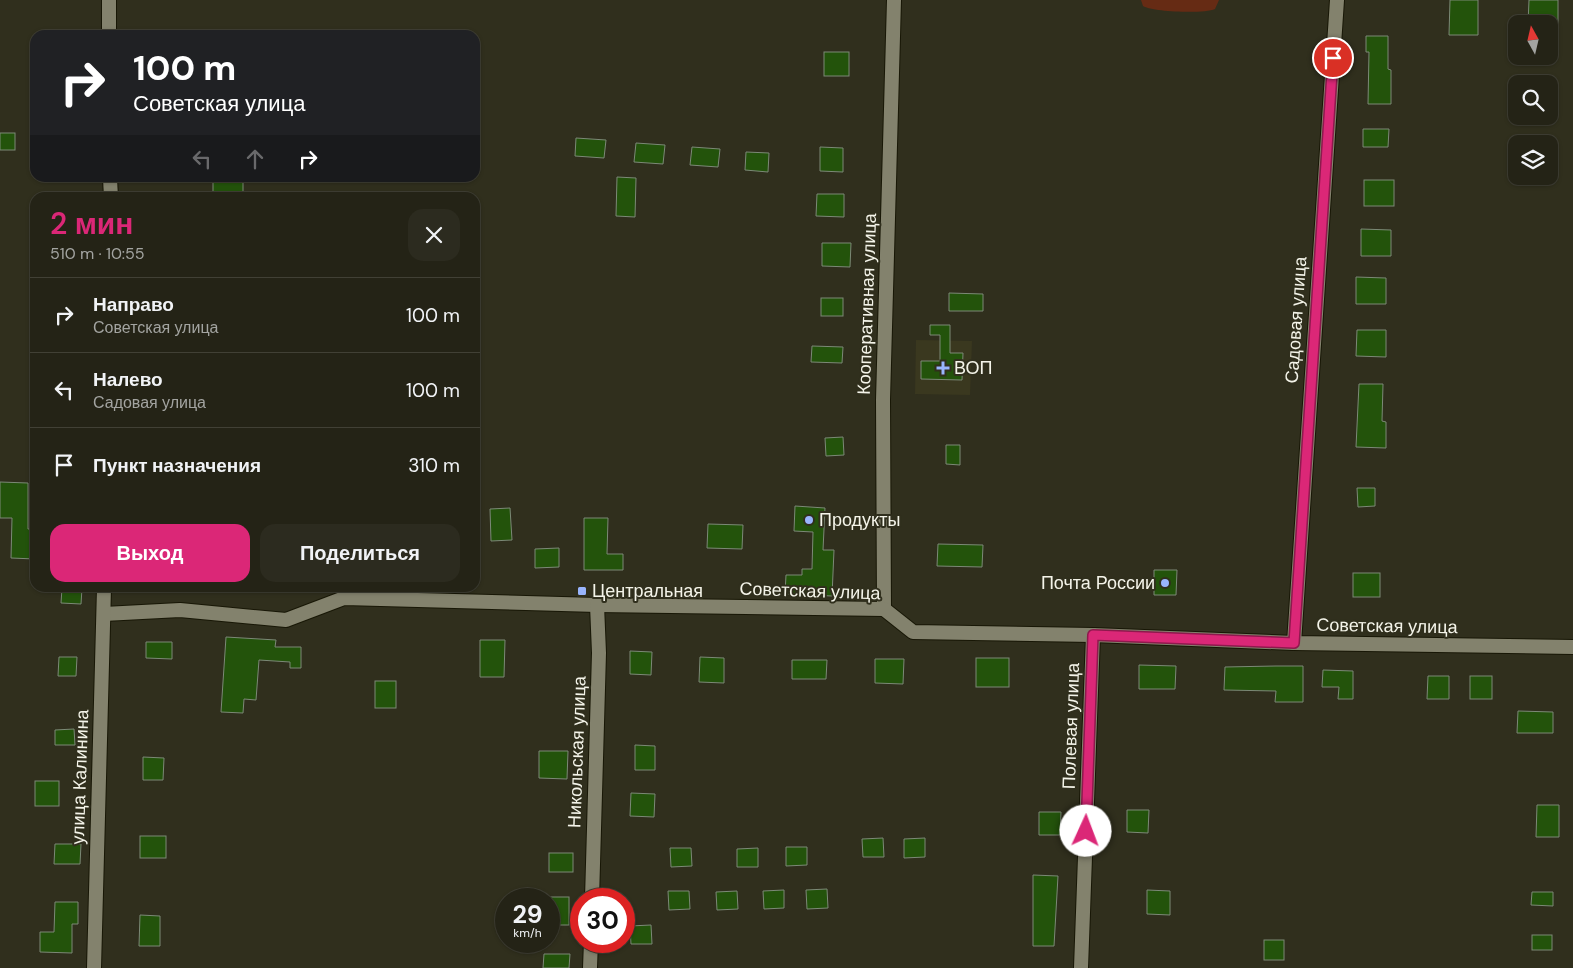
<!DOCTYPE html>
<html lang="ru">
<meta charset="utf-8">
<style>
body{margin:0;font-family:"DM Sans",sans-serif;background:#2c2b1f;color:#f1f3f6;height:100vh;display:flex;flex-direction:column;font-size:19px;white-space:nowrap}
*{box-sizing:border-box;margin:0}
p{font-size:16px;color:#a3a4a1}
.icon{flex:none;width:28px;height:28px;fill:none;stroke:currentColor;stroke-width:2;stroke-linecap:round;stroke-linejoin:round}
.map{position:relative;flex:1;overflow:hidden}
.sheet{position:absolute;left:30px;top:192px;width:450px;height:400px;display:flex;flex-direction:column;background:#242316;border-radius:15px;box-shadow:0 1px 4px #0004,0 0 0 1px #414035}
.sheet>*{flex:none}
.top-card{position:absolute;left:30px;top:30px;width:450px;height:152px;border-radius:15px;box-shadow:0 1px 4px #0004,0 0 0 1px #414035;background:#202124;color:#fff;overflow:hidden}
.needle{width:32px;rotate:352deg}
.fabs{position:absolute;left:1508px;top:15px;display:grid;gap:10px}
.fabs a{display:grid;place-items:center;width:50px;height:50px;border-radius:10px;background:#242316;box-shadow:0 1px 4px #0004,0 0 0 1px #414035;font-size:25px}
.speed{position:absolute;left:495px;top:888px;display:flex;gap:10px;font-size:25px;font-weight:700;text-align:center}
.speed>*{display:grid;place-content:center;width:65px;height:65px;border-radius:50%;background:#242316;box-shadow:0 1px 4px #0004,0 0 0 1px #414035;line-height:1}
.speed small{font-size:12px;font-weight:400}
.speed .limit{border:8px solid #d22;background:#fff;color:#111}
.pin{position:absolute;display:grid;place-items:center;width:42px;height:42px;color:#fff;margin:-21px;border:2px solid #fff;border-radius:50%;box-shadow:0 1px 5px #0007}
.me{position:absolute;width:55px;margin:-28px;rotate:2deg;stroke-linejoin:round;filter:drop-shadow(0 0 4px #0008)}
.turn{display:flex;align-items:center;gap:18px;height:105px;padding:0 20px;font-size:22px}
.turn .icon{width:65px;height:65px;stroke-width:2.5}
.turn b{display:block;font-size:35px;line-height:42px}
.lanes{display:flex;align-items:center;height:48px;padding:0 20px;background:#0003;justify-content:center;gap:25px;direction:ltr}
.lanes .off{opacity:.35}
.round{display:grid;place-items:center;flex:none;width:52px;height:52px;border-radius:15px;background:#2c2b1f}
.head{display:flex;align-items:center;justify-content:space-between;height:85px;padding:0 20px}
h1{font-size:30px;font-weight:600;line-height:38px;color:#db2777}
.action{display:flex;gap:10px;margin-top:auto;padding:10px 20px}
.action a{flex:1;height:58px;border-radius:15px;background:#db2777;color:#fff;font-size:20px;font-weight:600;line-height:58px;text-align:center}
.action a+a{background:#2c2b1f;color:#f1f3f6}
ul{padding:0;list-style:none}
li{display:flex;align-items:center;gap:15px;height:75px;padding:0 20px;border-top:1px solid #414035}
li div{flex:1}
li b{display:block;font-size:19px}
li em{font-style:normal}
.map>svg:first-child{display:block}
.built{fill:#3a381f}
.green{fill:#662b14}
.building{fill:#23530b;stroke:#7c8977}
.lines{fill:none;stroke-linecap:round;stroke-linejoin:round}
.minor-casing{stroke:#181706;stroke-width:16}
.minor{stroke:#83826d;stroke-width:14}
.route-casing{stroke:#8e194d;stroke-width:12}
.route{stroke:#db2777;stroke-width:9}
.poi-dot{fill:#99b5fd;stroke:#302f1d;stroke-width:2}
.labels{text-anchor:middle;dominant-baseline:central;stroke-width:4;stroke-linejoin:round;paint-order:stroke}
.street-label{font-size:18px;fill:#f4f4e9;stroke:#302f1d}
.poi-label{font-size:18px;fill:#f4f4e9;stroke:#302f1d;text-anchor:start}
</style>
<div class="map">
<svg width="1573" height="968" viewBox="0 0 1573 968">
<rect width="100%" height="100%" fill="#302f1d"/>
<polygon class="built" points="916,340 972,341 970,395 915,394"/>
<path class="green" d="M1141 0H1219L1215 9C1204 14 1153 12 1143 6Z"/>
<g class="building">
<polygon points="1450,0 1478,0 1478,35 1449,35"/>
<polygon points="1529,0 1558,0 1558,24 1528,24"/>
<polygon points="1366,36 1388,36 1388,69 1391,70 1391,104 1368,104 1369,52 1366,52"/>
<rect x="824" y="52" width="25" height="24"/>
<polygon points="1363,129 1389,129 1388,147 1363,147"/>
<rect x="0" y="133" width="15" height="17"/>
<polygon points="576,138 606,140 604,158 575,156"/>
<polygon points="636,143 665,145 663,164 634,162"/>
<polygon points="692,147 720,149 718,167 690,165"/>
<polygon points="820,147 843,148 843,172 820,171"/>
<polygon points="746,152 769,153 768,172 745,170"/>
<polygon points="617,177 636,178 635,217 616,216"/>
<rect x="213" y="178" width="30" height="20"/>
<rect x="1364" y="180" width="30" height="26"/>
<polygon points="817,194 844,194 844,217 816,216"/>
<polygon points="1361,229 1391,230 1391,256 1361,256"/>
<polygon points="822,243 851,243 850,267 822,266"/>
<polygon points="1356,277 1386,278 1386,304 1356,304"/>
<polygon points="949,293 983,294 983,311 949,311"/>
<rect x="821" y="298" width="22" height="18"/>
<polygon points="930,325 950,325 950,353 963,353 962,380 921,379 921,361 940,361 940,335 930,335"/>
<polygon points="1357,330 1386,330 1386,357 1356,356"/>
<polygon points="812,346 843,347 842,363 811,362"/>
<polygon points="1359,384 1383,384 1382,421 1386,422 1386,448 1356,447"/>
<polygon points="843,437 844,455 826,456 825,438"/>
<polygon points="946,445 960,445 960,465 946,464"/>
<polygon points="0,482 28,483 28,529 35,529 35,559 11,558 12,518 0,518"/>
<polygon points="1357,488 1375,488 1375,506 1358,507"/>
<polygon points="795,506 825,508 823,550 834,550 832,596 785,594 786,575 802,575 802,569 812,569 813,532 794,531"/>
<polygon points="510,508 512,540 491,541 490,509"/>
<polygon points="584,518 608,518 607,554 623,554 623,570 584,570"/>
<polygon points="708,524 743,525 742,549 707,548"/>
<polygon points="938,544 983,545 982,567 937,566"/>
<polygon points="559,548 559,567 535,568 535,549"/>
<polygon points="1154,570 1177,570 1176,595 1154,595"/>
<rect x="1353" y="573" width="27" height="24"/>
<polygon points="62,588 82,588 81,604 61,603"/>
<polygon points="226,637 276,640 275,647 301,647 301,668 290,668 290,662 259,660 256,700 244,699 243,713 221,712"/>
<polygon points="480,640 505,640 504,677 480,677"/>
<polygon points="146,642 172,642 172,659 146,658"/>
<polygon points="630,651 652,652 651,675 630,674"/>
<polygon points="59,657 77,657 76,676 58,676"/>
<polygon points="700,657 724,658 724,683 699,682"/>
<rect x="976" y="658" width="33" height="29"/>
<polygon points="875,659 904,659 903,684 875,683"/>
<polygon points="792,660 827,660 826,679 792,679"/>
<polygon points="1139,665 1176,666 1175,689 1139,689"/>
<polygon points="1276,666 1303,666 1303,702 1275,702 1276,691 1224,690 1225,667"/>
<polygon points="1323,670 1353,671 1353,699 1338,699 1339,687 1322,687"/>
<polygon points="1428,676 1449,676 1449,699 1427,699"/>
<rect x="1470" y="676" width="22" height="23"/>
<rect x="375" y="681" width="21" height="27"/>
<polygon points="1518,711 1553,712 1553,733 1517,733"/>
<polygon points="74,729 75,745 55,745 55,730"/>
<polygon points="635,745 655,746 655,770 635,770"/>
<polygon points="539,751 568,751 567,779 539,778"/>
<polygon points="143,757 164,758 163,780 143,780"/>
<rect x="35" y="781" width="24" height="25"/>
<polygon points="631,793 655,794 654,817 630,816"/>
<polygon points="1537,805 1559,805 1559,837 1536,837"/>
<polygon points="1127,810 1149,810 1148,833 1127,832"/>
<polygon points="1039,812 1061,812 1060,835 1039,835"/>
<rect x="140" y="836" width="26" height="22"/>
<polygon points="883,838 884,857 863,857 862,839"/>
<polygon points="925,838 925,857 904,858 904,839"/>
<polygon points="55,844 81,844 80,864 54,864"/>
<polygon points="786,847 807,847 807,865 786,866"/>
<polygon points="670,848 691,848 692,866 671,867"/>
<polygon points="758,848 758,867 737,867 737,849"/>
<rect x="549" y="853" width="24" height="19"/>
<polygon points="1033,875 1058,876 1054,946 1033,946"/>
<polygon points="827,889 828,908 807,909 806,890"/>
<polygon points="784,890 784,908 764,909 763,891"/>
<polygon points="1147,890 1170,891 1170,915 1147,914"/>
<polygon points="668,891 689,891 690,909 669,910"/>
<polygon points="737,891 738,909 717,910 716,892"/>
<polygon points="1532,892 1553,892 1553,906 1531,905"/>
<rect x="549" y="897" width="20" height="28"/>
<polygon points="55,902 78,902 78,924 72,924 72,953 40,952 40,932 54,932"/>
<polygon points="140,915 160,916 160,946 139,946"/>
<polygon points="651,925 652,944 631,944 630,926"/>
<rect x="1532" y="935" width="20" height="15"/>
<rect x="1264" y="940" width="20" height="20"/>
<polygon points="544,954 570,954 569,968 543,968"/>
</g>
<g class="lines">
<g class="minor-casing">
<g id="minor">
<polyline points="109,35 109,0"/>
<polyline points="110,178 111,198"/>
<polyline points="884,609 883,400 894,0"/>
<polyline points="104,614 180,610 286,620 344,598 597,605 884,609 913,632 1093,635 1294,643 1573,647"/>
<polyline points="1294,643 1337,0"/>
<polyline points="592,899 599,653 597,605"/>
<polyline points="94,968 104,588"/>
<polyline points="590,968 591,941"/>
<polyline points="1081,968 1093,635"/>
</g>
</g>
<use href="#minor" class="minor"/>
</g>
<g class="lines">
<g class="route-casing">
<polyline id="route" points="1086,831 1093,635 1294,643 1333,58"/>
</g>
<use href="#route" class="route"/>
</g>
<g class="poi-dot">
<path d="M940.5 360.5h5v5h5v5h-5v5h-5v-5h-5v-5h5z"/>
<circle cx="809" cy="520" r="5"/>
<circle cx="1165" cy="583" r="5"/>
<rect x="577" y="586" width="10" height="10" rx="2.5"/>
</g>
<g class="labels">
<g class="street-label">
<text transform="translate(867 304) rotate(-88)">Кооперативная улица</text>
<text transform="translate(1296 320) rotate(-86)">Садовая улица</text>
<text transform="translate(810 591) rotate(2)">Советская улица</text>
<text transform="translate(1387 626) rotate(1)">Советская улица</text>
<text transform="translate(1071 726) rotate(-88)">Полевая улица</text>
<text transform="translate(577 752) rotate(-88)">Никольская улица</text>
<text transform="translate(80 777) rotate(-88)">улица Калинина</text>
</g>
<g class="poi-label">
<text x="954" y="368">ВОП</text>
<text x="819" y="520">Продукты</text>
<text x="1155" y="583" text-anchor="end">Почта России</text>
<text x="592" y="591">Центральная</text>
</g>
</g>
</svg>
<div class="fabs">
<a><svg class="needle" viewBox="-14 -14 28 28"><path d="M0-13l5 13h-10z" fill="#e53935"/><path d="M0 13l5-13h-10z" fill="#a3a4a1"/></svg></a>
<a><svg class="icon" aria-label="search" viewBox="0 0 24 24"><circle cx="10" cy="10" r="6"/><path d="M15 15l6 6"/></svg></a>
<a><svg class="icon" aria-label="layers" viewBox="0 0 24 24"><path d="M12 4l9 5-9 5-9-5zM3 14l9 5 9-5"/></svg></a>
</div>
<div class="speed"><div>29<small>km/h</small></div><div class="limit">30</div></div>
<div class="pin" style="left:1333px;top:58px;background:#d93025"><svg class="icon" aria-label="arrive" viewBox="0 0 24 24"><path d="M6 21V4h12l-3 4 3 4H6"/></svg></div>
<svg class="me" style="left:1086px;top:831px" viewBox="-20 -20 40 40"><circle r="19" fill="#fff"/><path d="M0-13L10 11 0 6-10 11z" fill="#db2777"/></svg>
<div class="top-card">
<div class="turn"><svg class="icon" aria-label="right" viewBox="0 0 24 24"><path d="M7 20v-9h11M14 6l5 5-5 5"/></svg><div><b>100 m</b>Советская улица</div></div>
<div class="lanes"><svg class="icon off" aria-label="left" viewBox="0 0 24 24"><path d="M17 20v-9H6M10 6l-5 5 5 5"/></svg><svg class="icon off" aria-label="ahead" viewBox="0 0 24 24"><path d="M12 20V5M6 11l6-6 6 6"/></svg><svg class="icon" aria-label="right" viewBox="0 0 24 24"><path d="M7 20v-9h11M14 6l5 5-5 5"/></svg></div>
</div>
<section class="sheet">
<div class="head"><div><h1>2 мин</h1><p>510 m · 10:55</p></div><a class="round"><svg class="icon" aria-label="close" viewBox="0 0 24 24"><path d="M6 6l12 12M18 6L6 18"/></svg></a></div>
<ul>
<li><svg class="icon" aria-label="right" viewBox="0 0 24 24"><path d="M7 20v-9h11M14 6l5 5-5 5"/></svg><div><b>Направо</b><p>Советская улица</p></div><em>100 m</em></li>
<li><svg class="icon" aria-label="left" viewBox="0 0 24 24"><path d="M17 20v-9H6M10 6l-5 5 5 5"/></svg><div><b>Налево</b><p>Садовая улица</p></div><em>100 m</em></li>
<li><svg class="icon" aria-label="arrive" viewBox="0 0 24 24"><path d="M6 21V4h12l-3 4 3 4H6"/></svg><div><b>Пункт назначения</b></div><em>310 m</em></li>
</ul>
<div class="action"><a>Выход</a><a>Поделиться</a></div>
</section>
</div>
